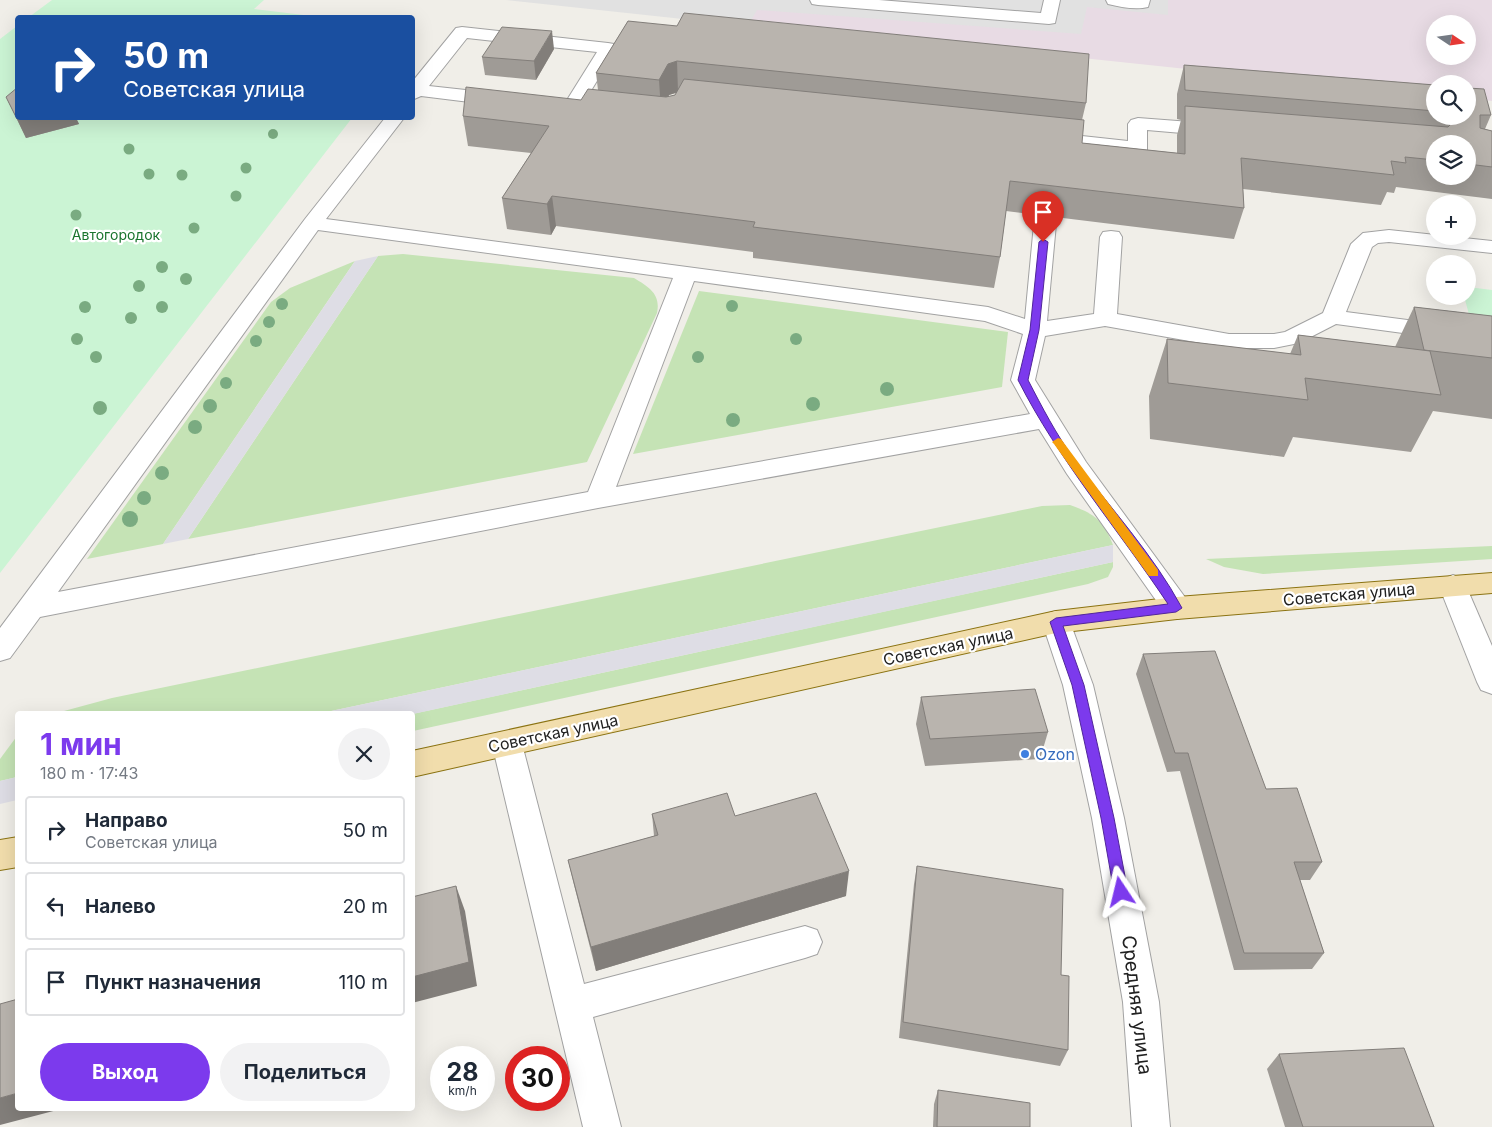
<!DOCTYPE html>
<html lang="ru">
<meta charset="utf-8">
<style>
body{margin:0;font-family:Inter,sans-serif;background:#f2f2f3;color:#1f2937;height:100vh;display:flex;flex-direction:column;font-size:19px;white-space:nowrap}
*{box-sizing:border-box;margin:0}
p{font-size:16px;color:#747a83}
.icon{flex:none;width:28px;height:28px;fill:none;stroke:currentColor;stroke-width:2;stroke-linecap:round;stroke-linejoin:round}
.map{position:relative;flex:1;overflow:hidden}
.panel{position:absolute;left:15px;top:711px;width:400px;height:400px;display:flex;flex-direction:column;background:#fff;border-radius:5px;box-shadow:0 5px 20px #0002}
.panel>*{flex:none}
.hud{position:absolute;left:15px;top:15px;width:400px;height:105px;border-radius:5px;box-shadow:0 5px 20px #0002;background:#1a4fa0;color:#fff;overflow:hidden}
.needle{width:32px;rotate:103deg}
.fabs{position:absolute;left:1426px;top:15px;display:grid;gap:10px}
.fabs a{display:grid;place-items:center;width:50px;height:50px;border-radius:50%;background:#fff;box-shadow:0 5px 20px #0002;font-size:25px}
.speed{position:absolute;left:430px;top:1046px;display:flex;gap:10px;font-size:25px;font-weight:700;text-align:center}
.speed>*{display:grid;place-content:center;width:65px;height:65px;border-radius:50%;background:#fff;box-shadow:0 5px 20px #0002;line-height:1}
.speed small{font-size:12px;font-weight:400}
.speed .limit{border:8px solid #d22;background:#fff;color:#111}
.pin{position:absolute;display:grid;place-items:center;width:42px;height:42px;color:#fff;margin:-51px -21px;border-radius:50% 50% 50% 0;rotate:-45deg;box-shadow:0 0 5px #0007}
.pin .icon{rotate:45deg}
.me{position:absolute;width:55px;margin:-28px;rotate:350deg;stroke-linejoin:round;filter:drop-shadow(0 0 4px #0008)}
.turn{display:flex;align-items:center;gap:18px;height:105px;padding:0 25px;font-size:22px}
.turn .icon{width:65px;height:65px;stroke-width:2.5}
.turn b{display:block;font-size:35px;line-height:42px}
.round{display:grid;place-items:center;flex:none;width:52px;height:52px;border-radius:26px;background:#f2f2f3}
.summary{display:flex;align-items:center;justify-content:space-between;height:85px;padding:0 25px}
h1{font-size:30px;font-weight:700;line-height:38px;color:#7c3aed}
.button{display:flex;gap:10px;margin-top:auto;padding:10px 25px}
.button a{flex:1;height:58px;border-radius:30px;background:#7c3aed;color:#fff;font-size:20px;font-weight:700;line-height:58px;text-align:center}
.button a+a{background:#f2f2f3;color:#1f2937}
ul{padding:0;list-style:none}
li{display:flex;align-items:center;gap:15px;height:68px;margin:0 10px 8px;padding:0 15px;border:2px solid #e0e1e3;border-radius:5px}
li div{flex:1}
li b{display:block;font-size:19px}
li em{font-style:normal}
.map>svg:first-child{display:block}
.industrial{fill:#e8dbe4;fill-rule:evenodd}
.grass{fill:#c5e3b5}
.park{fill:#cbf4d4}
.parking{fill:#e1e1e1}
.plaza{fill:#dedde5}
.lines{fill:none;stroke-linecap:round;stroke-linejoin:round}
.minor-casing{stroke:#a2a2a2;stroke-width:2}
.major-casing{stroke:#8b7312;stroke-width:2}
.minor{fill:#fff;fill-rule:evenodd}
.major{fill:#f1ddac;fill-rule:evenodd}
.tree{fill:#7aab81}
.wall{fill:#9f9b96;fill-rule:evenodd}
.shaded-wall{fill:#827e7a}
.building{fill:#b9b4ae;stroke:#827e7a}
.route{fill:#7c3aed;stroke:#51269a}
.slow{fill:#f59e0b}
.shop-dot{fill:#3f7fe0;stroke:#fff;stroke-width:2}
.labels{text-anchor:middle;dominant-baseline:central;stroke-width:4.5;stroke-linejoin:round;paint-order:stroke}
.far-park-label{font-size:14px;fill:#19742d;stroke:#fff}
.street-label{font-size:16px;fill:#212121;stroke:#fff}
.shop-label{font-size:16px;fill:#366cbe;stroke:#fff;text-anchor:start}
.near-street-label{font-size:19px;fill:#212121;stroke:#fff}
</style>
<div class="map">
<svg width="1492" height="1127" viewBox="0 0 1492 1127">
<rect width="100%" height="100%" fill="#f0eee8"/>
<path class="industrial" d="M530 0H1492V101L1468 98V84H1435V95ZM1435 24H1468V56H1435Z"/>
<g class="grass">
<path d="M403 254 634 278C649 287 661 294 657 313L587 462 188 539 378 256Z"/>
<polygon points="355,261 163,544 87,559 271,302 290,288"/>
<polygon points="699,291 1008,332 1002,387 633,454"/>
<path d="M1070 505C1095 514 1103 520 1113 545L317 714H53L112 698 1042 506Z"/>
<polygon points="1492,546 1492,559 1263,574 1224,567 1206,559"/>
<polygon points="1113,562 1113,567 1108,577 1088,584 413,731 412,714"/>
<polygon points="17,736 17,777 0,781 0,759"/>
</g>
<g class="park">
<polygon points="52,0 264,0 254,9 320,17 29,17"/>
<polygon points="17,26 18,118 352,118 0,573 0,39"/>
<polygon points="1468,287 1492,290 1492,324 1471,322 1464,296 1468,296"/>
</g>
<polygon class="parking" points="506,0 1168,0 1168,15 1087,7 1081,34 757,10 748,26"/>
<g class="plaza">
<polygon points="378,256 188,539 163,544 355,261"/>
<polygon points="1113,545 1113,562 413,714 317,714"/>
<polygon points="17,777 17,800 0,804 0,781"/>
</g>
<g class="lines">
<g class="minor-casing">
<g id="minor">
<polygon points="810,0 879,0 1041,13 1044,0 1060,0 1055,23 1049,24 818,5 812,4"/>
<path d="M1106 0H1150L1148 7C1136 10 1120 7 1108 4Z"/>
<polygon points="462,27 608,43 614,44 617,48 578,112 564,112 562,108 597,52 467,38 429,86 502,94 509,96 511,100 509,104 502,106 421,96 412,100 412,82 456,28"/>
<path d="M385 118H404L326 219 988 307 1025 319 1034 224 1038 220 1045 218 1052 220 1056 224 1047 321 1094 314 1100 237 1103 232 1111 231 1119 232 1122 237 1117 314 1229 334H1274L1285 332 1323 313 1351 244 1363 233 1389 230 1492 241V253L1389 242 1378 243 1372 247 1346 312 1492 331V345L1336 324 1299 343 1274 348H1229L1105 326 1045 336 1035 380 1086 462 1187 600 1191 608 1187 616 1177 619 1167 616 1067 474 1039 429 598 508 40 617 10 658 0 661V628L305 219ZM318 230 673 278 588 492 58 592ZM694 281 985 321 1023 334 1011 380 1030 414 616 487Z"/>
<polygon points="1138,118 1217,124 1224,126 1227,130 1224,134 1217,136 1147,130 1147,167 1144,171 1130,171 1127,167 1128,153 1045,144 1038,142 1035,138 1038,134 1045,132 1128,141 1128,124 1131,120"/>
<polygon points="1453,575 1463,579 1492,646 1492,694 1481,690 1477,682 1439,586 1443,579"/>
<polygon points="1056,611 1066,614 1070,622 1093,685 1124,818 1159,1002 1170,1127 1132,1127 1123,1002 1092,818 1063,685 1042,622 1046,614"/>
<polygon points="507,731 518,735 522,744 584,984 805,926 817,930 822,942 817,954 805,958 593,1017 621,1127 583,1127 492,744 496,735"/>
</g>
</g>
<g class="major-casing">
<g id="major">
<polygon points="1492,573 1492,593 1177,619 1056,633 412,777 412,751 1056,611 1177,597"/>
<polygon points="18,837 18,867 0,870 0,840"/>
</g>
</g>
<use href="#minor" class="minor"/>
<use href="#major" class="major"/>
</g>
<g class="tree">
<circle cx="273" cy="134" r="5"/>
<circle cx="129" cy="149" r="5.5"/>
<circle cx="246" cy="168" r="5.5"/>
<circle cx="149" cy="174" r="5.5"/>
<circle cx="182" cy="175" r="5.5"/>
<circle cx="236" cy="196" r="5.5"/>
<circle cx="76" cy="215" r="5.5"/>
<circle cx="194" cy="228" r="5.5"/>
<circle cx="162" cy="267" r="6"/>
<circle cx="186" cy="279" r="6"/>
<circle cx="139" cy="286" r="6"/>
<circle cx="282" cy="304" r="6"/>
<circle cx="732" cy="306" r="6"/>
<circle cx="85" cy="307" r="6"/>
<circle cx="162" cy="307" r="6"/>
<circle cx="131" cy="318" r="6"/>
<circle cx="269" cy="322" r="6"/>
<circle cx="77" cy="339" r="6"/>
<circle cx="796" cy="339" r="6"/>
<circle cx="256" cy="341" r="6"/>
<circle cx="96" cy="357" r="6"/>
<circle cx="698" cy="357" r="6"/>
<circle cx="226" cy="383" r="6"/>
<circle cx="887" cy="389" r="7"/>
<circle cx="813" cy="404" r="7"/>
<circle cx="210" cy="406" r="7"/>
<circle cx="100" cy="408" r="7"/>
<circle cx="733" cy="420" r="7"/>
<circle cx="195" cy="427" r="7"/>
<circle cx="162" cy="473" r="7"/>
<circle cx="144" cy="498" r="7"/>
<circle cx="130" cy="519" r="8"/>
</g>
<g class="wall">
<path d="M628 21 1086 103 1082 120V143L1177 153V135L1181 120 1177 119V94L1184 65 1435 85V116H1468V88L1491 115 1485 129 1492 131V199L1396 187 1394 193 1387 192 1381 205 1243 189 1244 208 1234 239 1006 211 1000 257 994 288 753 258V252L556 226 551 235 507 229 502 198 531 153 468 146 463 116 581 100 598 90 596 73ZM676 93 675 95 668 97 669 95ZM1435 144H1468V176H1435Z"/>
<polygon points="554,49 536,80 485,75 482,57"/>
<polygon points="6,97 18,118 89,118 77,120 79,124 26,138"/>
<polygon points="1414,307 1492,316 1492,419 1433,411 1411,452 1293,437 1284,457 1150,439 1149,396 1167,339 1290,354 1298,335 1395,347"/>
<polygon points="1143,654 1266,789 1322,862 1310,880 1300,880 1324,953 1312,969 1234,970 1180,771 1167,772 1136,674"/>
<polygon points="921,697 1048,732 1040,759 925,766 916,724"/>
<polygon points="652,814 735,816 846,896 596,971 574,885 568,860 654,836"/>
<polygon points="917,866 1061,975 1068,1050 1060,1066 899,1038 914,884"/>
<polygon points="1279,1054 1434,1127 1285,1127 1267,1069"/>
<polygon points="938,1090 1030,1127 933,1127 934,1104"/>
</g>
<g class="shaded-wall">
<polygon points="552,31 554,49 536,80 534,61"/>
<polygon points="677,61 678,92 669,95 661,111 659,80 668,64"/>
<polygon points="23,118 89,118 77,120 79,124 26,138 17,119"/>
<polygon points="552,196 556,226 551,235 547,204"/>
<polygon points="849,871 846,896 596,971 591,947"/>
<polygon points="456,886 465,911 477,986 412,1003 412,977"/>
<polygon points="18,1093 18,1109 61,1109 0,1125 0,1098"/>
</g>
<g class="building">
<polygon points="684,13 1089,54 1086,103 677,61 668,64 659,80 596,73 628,21 677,26"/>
<polygon points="502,27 552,31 534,61 482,57"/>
<polygon points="1184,65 1435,85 1435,111 1185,90"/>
<polygon points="684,79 1084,120 1082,143 1185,154 1185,106 1448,127 1450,125 1452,116 1468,116 1468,88 1484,89 1491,115 1480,115 1480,128 1492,131 1492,167 1468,164 1468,144 1435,144 1435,160 1405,157 1406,163 1391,161 1394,175 1241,158 1244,208 1010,181 1000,257 753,227 755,222 552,196 547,204 502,198 549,126 463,116 466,87 581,100 588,89 666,97 675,95"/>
<polygon points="18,87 18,118 23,118 17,119 6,97"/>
<polygon points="1414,307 1492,316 1492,358 1424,350"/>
<polygon points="1298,335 1430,351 1441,395 1305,378 1308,400 1168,383 1167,339 1301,355"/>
<polygon points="1215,651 1266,789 1297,788 1322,862 1294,862 1324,953 1244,953 1188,753 1175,753 1143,654"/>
<polygon points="1035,689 1048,732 930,739 921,697"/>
<polygon points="727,793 735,816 816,793 849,871 591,947 568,860 658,835 652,814"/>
<polygon points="917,866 1063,889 1061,975 1069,976 1068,1050 903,1022"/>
<polygon points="456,886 469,962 412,977 412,897"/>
<polygon points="18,999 18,1093 0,1098 0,1004"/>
<polygon points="1404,1048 1434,1127 1303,1127 1279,1054"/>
<polygon points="938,1090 1030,1103 1030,1127 937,1127"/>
</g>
<path class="route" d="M1043 239 1048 242 1039 330 1028 380C1042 407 1056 434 1074 459 1110 508 1153 554 1182 608L1176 612 1063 626 1084 685 1114 818 1128 892 1126 896 1121 898 1116 896 1114 892 1101 818 1072 685 1050 622 1056 618 1168 604C1118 529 1059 461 1018 380L1030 330 1039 242Z"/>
<polygon class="slow" points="1058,438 1061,439 1158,570 1158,576 1149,576 1054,444 1052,442"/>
<circle class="shop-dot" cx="1025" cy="754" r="5"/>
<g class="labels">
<g class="far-park-label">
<text x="116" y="234">Автогородок</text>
</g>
<g class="street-label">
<text transform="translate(1349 594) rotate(-5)">Советская улица</text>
<text transform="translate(948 646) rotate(-12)">Советская улица</text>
<text transform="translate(553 733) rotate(-12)">Советская улица</text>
</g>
<g class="shop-label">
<text x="1035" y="754">Ozon</text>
</g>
<g class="near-street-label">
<text transform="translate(1137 1005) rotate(83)">Средняя улица</text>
</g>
</g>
</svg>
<div class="fabs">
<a><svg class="needle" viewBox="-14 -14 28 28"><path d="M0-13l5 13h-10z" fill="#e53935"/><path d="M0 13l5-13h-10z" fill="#747a83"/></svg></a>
<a><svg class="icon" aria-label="search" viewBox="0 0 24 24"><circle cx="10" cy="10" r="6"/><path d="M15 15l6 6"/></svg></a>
<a><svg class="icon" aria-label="layers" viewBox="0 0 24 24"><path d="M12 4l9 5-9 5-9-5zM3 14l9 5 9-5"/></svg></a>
<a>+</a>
<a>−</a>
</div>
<div class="speed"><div>28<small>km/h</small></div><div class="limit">30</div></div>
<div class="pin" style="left:1043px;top:242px;background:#d93025"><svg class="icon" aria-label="arrive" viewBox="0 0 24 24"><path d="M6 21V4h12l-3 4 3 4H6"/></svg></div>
<svg class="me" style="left:1121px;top:892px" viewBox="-20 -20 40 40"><path d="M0-17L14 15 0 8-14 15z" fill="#7c3aed" stroke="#fff" stroke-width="4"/></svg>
<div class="hud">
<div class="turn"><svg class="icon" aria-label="right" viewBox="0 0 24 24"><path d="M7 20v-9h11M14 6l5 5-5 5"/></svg><div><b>50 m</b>Советская улица</div></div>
</div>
<section class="panel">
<div class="summary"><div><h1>1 мин</h1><p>180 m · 17:43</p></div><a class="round"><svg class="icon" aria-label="close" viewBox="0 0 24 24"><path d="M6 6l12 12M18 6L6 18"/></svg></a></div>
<ul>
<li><svg class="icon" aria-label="right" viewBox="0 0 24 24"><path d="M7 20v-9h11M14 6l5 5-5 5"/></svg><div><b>Направо</b><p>Советская улица</p></div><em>50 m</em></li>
<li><svg class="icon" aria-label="left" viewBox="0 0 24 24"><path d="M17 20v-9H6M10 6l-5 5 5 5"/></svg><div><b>Налево</b></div><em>20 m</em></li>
<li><svg class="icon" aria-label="arrive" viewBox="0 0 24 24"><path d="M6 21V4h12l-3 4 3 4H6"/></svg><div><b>Пункт назначения</b></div><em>110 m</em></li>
</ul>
<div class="button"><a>Выход</a><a>Поделиться</a></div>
</section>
</div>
